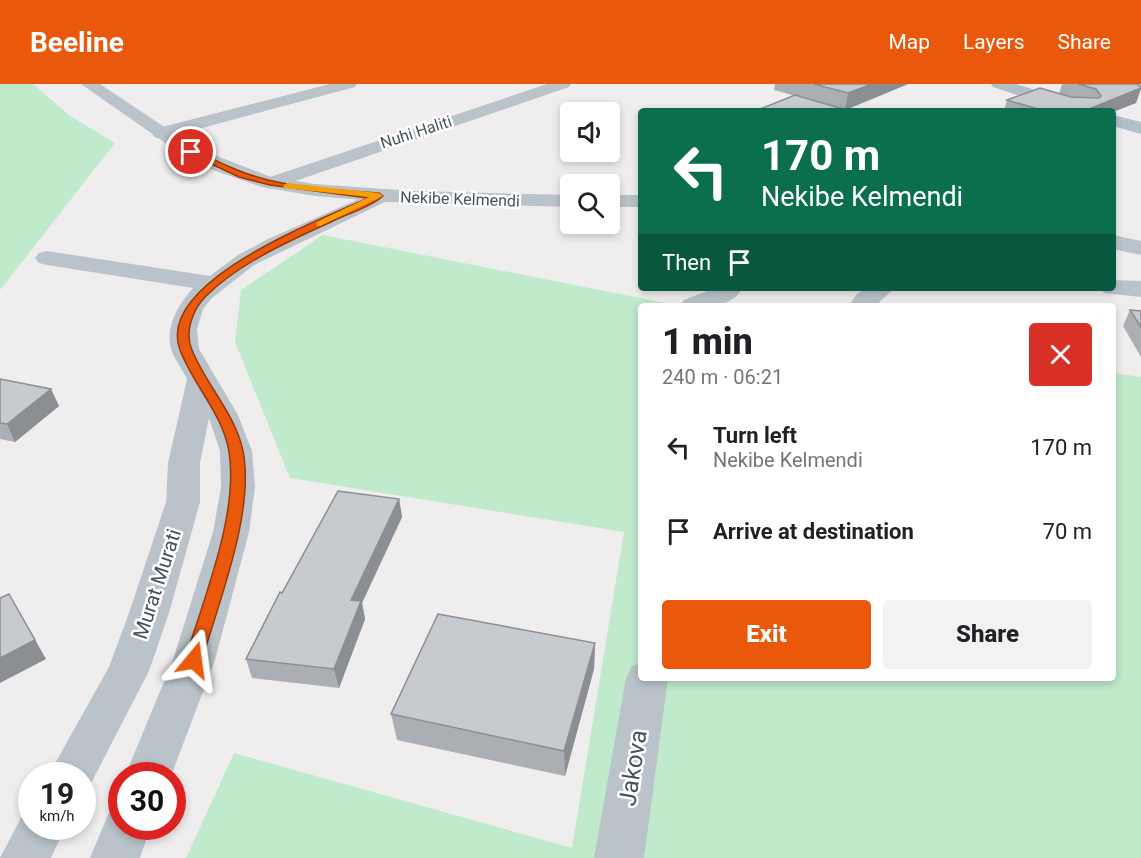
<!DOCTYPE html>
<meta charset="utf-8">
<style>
body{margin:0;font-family:Roboto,sans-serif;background:#f2f2f2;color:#202124;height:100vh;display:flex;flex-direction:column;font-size:22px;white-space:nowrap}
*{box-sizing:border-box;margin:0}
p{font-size:20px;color:#757577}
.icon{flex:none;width:33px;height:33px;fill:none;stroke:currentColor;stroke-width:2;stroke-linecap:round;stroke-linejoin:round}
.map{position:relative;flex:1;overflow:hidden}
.side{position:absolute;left:638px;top:219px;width:478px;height:378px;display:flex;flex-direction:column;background:#fff;border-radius:6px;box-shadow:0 3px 9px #0003}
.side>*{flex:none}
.guide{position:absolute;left:638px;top:24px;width:478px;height:183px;border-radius:6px;box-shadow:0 3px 9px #0003;background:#0b6e4f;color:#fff;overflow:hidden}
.tools{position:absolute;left:560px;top:18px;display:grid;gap:12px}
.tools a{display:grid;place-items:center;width:60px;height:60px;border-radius:6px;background:#fff;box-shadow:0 3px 9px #0003;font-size:30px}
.speed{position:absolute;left:18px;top:678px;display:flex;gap:12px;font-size:30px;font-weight:700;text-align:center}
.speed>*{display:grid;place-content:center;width:78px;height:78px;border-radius:50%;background:#fff;box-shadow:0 3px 9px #0003;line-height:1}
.speed small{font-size:15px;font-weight:400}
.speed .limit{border:9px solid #d22;background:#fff;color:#111}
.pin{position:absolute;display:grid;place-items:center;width:51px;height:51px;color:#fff;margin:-26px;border:3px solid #fff;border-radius:50%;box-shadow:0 2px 6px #0007}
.me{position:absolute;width:66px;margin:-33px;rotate:16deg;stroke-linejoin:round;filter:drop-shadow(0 0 4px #0008)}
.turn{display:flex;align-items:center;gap:21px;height:126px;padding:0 24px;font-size:27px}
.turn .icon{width:78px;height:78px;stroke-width:2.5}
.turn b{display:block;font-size:42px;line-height:51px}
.then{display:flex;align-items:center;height:57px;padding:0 24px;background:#0003;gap:12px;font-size:22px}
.round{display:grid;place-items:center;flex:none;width:63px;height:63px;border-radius:6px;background:#f2f2f2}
.headline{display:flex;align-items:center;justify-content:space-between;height:102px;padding:0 24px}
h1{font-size:36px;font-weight:800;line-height:45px}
.action{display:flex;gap:12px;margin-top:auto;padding:12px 24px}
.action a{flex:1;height:69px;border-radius:6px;background:#ea580c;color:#fff;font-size:24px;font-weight:800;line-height:69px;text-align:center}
.action a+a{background:#f2f2f2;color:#202124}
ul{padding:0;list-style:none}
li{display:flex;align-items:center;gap:18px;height:84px;padding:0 24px}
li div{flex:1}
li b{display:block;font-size:22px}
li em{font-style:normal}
header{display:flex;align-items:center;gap:36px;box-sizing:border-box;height:84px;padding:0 30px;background:#ea580c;color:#fff}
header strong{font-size:28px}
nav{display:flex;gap:33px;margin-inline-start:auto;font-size:21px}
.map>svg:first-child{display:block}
.green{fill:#bfeacb}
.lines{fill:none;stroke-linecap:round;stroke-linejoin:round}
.minor{fill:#bac3c9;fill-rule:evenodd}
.tertiary{fill:#bac3c9;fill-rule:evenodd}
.primary{fill:#afc0ca;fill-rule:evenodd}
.wall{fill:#abafb3}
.shaded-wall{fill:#8b8e92}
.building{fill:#c7cbd0;stroke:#8b8e92;stroke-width:1.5}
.route{fill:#ea580c;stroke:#983908;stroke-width:1.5}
.slow{fill:#f59e0b}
.labels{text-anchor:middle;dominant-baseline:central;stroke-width:5;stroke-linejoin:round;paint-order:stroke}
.far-street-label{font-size:16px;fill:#475259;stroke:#fff}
.street-label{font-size:20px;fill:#475259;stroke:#fff}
.near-street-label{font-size:24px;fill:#475259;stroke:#fff}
</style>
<header>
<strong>Beeline</strong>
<nav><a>Map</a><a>Layers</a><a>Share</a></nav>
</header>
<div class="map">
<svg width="1141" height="774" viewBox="0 0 1141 774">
<rect width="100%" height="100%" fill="#f0edee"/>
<g class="green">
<polygon points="0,0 33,0 70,32 115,59 0,206"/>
<polygon points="323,151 680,222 640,222 640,594 1113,594 1113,289 1141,293 1141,774 186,774 234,669 572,764 624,448 290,394 235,258 241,206"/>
</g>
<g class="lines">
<g class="minor">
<polygon points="330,0 357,0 355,3 161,55 154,53 152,49 154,45"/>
<polygon points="547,0 571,0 569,3 278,103 271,105 264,103 261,99 264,95"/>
<polygon points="1132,0 1141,0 1141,6 1135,5"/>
<path d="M379 106 387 107 390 112 387 117 254 181 212 214 203 225 197 245 199 265 238 331 252 367 255 403 249 448 215 576 171 692H125L173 576 213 448 221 403 220 367 209 334 200 379V418L169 529 149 587 87 707 82 708V692H48L109 583 129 529 166 418 168 379 187 295C183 286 174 275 171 265 165 242 179 220 193 204L47 181 39 179 35 174 39 169 47 167 210 192 238 171 268 155Z"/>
<polygon points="1113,196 1141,197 1141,213 1104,209 1100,204 1113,204"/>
<path d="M715 204H737L740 208C727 226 699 222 680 222L684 216Z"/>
<polygon points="865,204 895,204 875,222 849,222 856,211"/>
<polygon points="640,579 640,594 668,594 644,774 594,774 626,594 632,582"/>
<polygon points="122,722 122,742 151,742 140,774 90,774 110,726"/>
<polygon points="32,723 32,742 66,742 51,774 0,774 25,726"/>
</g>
<g class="tertiary">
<polygon points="81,0 100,0 169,46 207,68 271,93 315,100 413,107 570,111 570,123 387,118 315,112 262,103 213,86 174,65"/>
<rect x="609" y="111" width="31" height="12"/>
<polygon points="1113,151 1141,157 1141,171 1113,165"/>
</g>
<g class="primary">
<polygon points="991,0 1016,0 1090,23 1093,27 1066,27 993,3"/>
<polygon points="1113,31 1141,38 1141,50 1113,42"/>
</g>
</g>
<g class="wall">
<polygon points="775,0 908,0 846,26 774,6"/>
<polygon points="1062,0 1137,0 1141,3 1141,5 1136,19 1113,27 1004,27 1007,16 1059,10"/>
<polygon points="1130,226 1141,243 1141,273 1123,242"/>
<polygon points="0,295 59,322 15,358 0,355"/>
<polygon points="399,415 402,433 362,519 365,535 339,604 252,594 246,575 282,509"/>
<polygon points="595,559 594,585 565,692 397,656 391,630"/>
</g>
<g class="shaded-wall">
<polygon points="872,0 908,0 845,26 848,9"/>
<polygon points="1141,4 1136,19 1113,28 1113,27 1084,27"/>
<polygon points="51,305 59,322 15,358 7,340"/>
<polygon points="399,415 402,433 362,519 365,535 339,604 334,585 351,516"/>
<polygon points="20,529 46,575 0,599 0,574"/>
<polygon points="595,559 594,585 565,692 564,667"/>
</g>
<g class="building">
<polygon points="814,0 872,0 848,9"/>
<polygon points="1078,0 1137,0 1141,4 1084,27 1045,27 1007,16 1040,4 1071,13 1099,14 1101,12 1096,5"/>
<polygon points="795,11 850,27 755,27"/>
<polygon points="1130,226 1141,227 1141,243"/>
<polygon points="0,295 51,305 7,340 0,339"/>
<polygon points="338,407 399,415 351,516 361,517 334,585 246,575 280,508 282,509"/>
<polygon points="9,510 35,556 0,574 0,514"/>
<polygon points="438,530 595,559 564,667 391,630"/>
</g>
<path class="route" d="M188 66H194C211 74 228 83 245 89 286 104 335 106 379 109L383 112C371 123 350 129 335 136 290 157 242 177 206 212 193 225 184 248 192 266 206 301 235 329 243 367 255 427 219 517 202 576L200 580 194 582 188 580 185 576C203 516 239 430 229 368 223 330 193 301 180 266 154 198 322 135 368 114L270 101 239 93 188 69Z"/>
<polygon class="slow" points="287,99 379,109 383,112 320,142 317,142 317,138 369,113 284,104 283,102"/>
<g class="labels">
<g class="far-street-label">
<text transform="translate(416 48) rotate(-18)">Nuhi Haliti</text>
<text transform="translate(460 115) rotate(2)">Nekibe Kelmendi</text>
</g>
<g class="street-label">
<text transform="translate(157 500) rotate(-72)">Murat Murati</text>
</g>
<g class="near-street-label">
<text transform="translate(633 684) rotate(-81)">Jakova</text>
</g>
</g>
</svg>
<div class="tools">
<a><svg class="icon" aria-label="sound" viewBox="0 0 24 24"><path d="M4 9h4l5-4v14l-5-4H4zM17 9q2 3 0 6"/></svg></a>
<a><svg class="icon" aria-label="search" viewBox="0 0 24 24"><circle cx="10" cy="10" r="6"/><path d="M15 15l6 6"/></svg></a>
</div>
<div class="speed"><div>19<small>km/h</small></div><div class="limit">30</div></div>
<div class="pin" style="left:191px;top:68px;background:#d93025"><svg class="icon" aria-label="arrive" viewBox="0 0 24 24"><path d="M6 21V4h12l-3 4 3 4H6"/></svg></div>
<svg class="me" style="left:194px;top:576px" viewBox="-20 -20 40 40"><path d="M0-17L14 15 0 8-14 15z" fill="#ea580c" stroke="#fff" stroke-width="4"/></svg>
<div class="guide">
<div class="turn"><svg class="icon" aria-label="left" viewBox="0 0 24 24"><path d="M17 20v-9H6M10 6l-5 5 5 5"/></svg><div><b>170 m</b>Nekibe Kelmendi</div></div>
<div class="then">Then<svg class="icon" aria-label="arrive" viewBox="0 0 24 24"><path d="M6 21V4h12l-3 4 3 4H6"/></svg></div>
</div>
<section class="side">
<div class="headline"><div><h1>1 min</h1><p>240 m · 06:21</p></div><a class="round" style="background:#d93025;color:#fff"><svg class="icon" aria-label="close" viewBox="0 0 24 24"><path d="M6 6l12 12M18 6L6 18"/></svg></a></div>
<ul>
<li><svg class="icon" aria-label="left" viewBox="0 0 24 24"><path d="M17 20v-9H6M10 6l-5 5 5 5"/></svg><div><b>Turn left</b><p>Nekibe Kelmendi</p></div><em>170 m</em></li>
<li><svg class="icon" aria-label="arrive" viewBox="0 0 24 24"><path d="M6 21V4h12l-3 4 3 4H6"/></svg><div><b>Arrive at destination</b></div><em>70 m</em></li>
</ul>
<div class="action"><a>Exit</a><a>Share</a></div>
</section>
</div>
